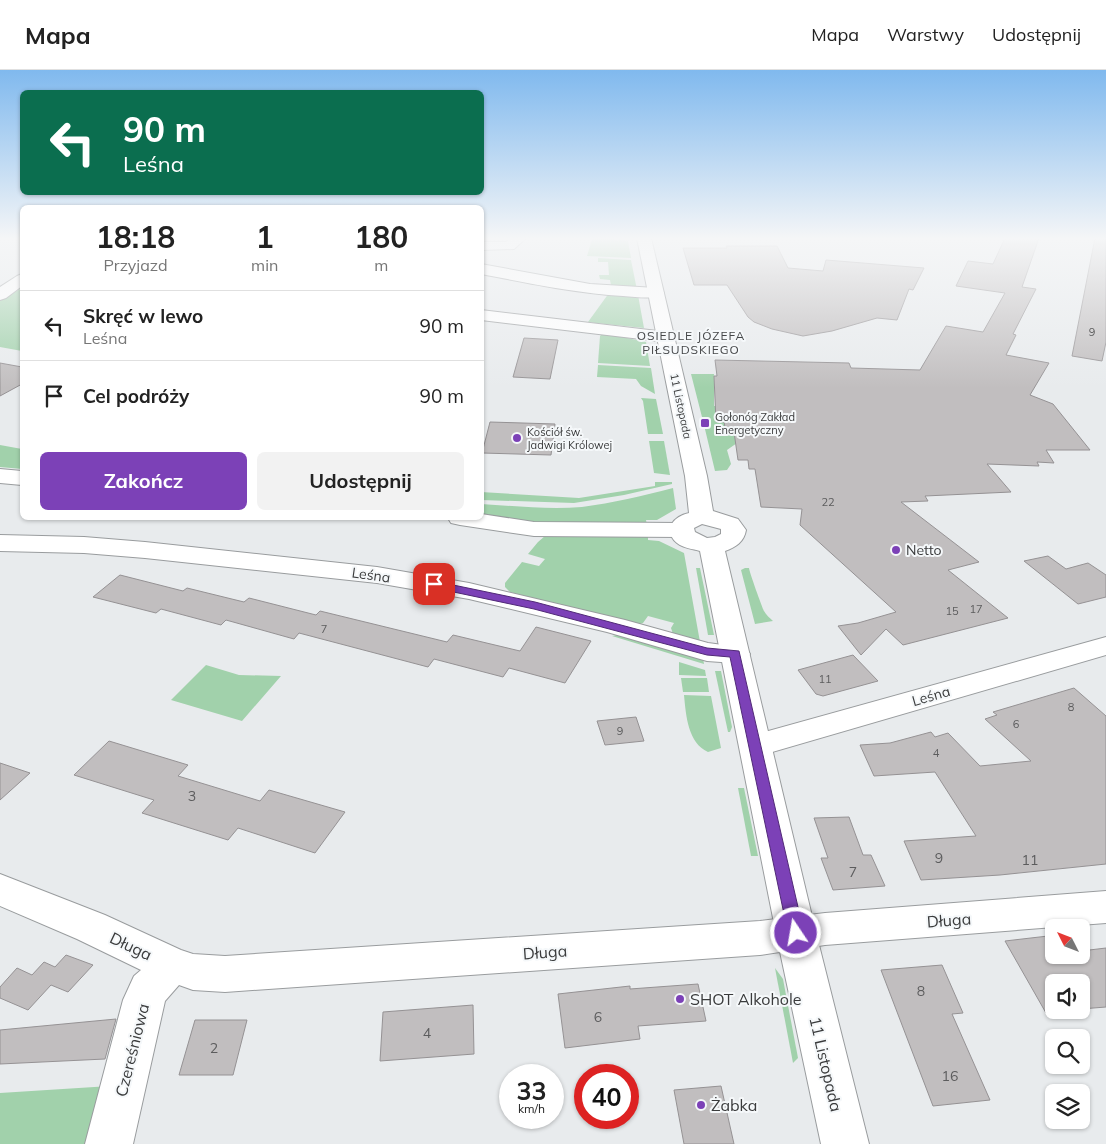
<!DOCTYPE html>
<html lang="pl">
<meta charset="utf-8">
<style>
body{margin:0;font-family:Mulish,sans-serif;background:#f2f2f2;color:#222;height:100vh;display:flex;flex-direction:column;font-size:19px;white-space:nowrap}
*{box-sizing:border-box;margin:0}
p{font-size:16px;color:#767676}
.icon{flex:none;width:28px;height:28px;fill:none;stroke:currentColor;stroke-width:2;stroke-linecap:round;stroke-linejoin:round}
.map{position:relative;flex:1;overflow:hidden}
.details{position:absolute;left:20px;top:135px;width:464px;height:315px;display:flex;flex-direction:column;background:#fff;border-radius:8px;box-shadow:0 1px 4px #0004}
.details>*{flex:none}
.top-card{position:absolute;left:20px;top:20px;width:464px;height:105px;border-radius:8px;box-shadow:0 1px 4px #0004;background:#0b6e4f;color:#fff;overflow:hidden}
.needle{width:32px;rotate:312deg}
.tools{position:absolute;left:1045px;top:849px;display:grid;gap:10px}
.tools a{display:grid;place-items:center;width:45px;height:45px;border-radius:8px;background:#fff;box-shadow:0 1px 4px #0004;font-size:25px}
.speed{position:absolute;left:499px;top:994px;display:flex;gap:10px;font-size:25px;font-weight:700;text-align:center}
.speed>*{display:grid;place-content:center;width:65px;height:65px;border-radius:50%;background:#fff;box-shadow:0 1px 4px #0004;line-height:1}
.speed small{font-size:12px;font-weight:400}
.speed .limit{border:8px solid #d22;background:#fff;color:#111}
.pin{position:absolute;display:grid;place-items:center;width:42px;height:42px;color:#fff;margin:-21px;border-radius:10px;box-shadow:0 2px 8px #0006}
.me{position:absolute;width:55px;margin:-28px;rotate:348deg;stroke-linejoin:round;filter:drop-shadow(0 0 4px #0008)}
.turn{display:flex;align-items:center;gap:18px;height:105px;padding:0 20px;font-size:22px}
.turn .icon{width:65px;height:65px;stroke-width:2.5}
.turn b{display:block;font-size:35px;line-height:42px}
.eta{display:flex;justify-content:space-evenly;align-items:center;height:85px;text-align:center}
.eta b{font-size:30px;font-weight:700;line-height:35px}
.cta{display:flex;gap:10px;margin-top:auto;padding:10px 20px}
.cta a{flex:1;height:58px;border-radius:8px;background:#7c41b7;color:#fff;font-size:20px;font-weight:700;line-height:58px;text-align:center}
.cta a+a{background:#f2f2f2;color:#222}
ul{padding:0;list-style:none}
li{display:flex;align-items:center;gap:15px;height:70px;padding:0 20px;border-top:1px solid #e0e0e0}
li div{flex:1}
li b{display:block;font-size:19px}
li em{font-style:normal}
header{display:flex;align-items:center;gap:30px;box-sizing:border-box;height:70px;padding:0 25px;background:#fff;border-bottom:1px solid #e0e0e0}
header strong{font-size:24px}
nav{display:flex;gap:28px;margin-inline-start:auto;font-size:18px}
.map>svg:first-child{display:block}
.green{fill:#a1d1ab}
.building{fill:#c1bebf;stroke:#959294}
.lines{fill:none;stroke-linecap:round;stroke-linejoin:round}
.minor-casing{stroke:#999c9e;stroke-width:2}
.tertiary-casing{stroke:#999c9e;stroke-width:2}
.minor{fill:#fff;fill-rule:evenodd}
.tertiary{fill:#fff;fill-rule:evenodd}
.route{fill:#7c41b7;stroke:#512a77}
.poi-dot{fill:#7c41b7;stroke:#f5f8fa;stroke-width:2}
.labels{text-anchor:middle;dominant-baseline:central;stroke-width:4;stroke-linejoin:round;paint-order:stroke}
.number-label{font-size:11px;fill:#5c5c5d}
.far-street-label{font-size:11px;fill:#3a3b3c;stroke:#f5f8fa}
.far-poi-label{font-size:11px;fill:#3a3b3c;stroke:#f5f8fa;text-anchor:start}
.far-neighbourhood-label{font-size:12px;letter-spacing:1px;fill:#444648;stroke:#f5f8fa}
.poi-label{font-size:14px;fill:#3a3b3c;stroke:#f5f8fa;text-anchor:start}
.street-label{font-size:14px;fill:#3a3b3c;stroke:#f5f8fa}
.near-number-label{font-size:14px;fill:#5c5c5d}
.near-street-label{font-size:16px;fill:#3a3b3c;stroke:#f5f8fa}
.near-poi-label{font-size:16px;fill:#3a3b3c;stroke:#f5f8fa;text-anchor:start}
</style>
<header>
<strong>Mapa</strong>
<nav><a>Mapa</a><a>Warstwy</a><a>Udostępnij</a></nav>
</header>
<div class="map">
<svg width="1106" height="1074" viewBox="0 0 1106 1074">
<rect width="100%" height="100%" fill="#e8ebed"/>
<g class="green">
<polygon points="598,168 614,168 617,171 620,169 628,171 631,188 587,186 592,169"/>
<polygon points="598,188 631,190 637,220 600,215 611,215 610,210 600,209 599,205 609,205 608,192 598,192"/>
<polygon points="22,218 22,281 0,277 0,230"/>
<polygon points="609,223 638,225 644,258 576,251 588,252"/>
<polygon points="603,263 646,272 650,296 598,293 600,266"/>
<polygon points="598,295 651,298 655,324 641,316 636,309 597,307"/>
<polygon points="691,304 714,304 714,336 723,336 726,362 735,362 737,373 727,380 731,394 727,400 715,401 704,355 709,355 707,348 702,347"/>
<polygon points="641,328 656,329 663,364 648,364 643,331"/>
<polygon points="649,371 664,371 670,405 654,403"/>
<polygon points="0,375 22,379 20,384 22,385 22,399 0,397"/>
<polygon points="655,412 672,412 672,414 624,425 574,433 481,430 481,422 579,428 655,416"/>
<path d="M673 418 676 439 657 450H646L647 455H555L481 446V434C514 436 549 440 582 437 613 433 642 426 673 418Z"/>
<polygon points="545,466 648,466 648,470 659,471 684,483 700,572 673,564 671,558 674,553 648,546 643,553 636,555 510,522 505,517 505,513 522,492 539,496 545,489 528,484 538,472"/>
<polygon points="696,498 700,498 714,565 708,565"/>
<path d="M745 498H749C749 501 762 537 764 541 766 545 770 548 773 551L755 554 741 500Z"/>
<polygon points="617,565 703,588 704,594 612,566"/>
<polygon points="679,592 705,600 706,606 679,605"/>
<polygon points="206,595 239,605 281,606 242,651 171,630"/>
<polygon points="715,601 721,601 732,657 730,662 728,662"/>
<polygon points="681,608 707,608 709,622 683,622"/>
<path d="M684 625 711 626 721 678 708 682C688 673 686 646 684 625Z"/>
<polygon points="738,718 744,718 758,786 751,786"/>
<polygon points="775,898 783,909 798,988 793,993"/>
<polygon points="110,1016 95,1074 0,1074 0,1023"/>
</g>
<g class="building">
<polygon points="1005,168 1039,168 1022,217 1036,219 1013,264 1016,265 1006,285 1049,293 1030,325 1053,334 1090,380 1046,380 1054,393 1037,392 1039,396 987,394 1011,422 925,426 928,431 901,432 979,492 948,500 1008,548 903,575 886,559 861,585 838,556 858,553 896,542 800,455 802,439 761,437 755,399 749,399 748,390 738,390 734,362 726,362 724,352 716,352 714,306 717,306 715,290 849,293 851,298 920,300 946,256 983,262 1005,223 956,216 968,191 993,194"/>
<polygon points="1095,168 1106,168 1106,272 1102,291 1072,286"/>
<polygon points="726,176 777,176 788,198 823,201 826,190 924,198 913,220 909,219 897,250 877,248 832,261 803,266 772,259 754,252 748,247 727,215 694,215 683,178 727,178"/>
<polygon points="524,268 558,270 550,309 513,307"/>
<polygon points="0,293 22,297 22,314 0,326"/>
<polygon points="490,352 555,354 551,385 482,383"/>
<polygon points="1048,486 1066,499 1088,493 1106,505 1106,527 1078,534 1024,491"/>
<polygon points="120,505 183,521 187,518 244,532 249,528 316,545 320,541 447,572 453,565 520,581 536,557 591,571 565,613 509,598 503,607 434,589 428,597 299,563 294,569 226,550 221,555 161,539 156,543 93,527"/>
<polygon points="853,585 878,611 823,626 816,624 798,600"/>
<polygon points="1074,618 1106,646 1106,794 1000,805 921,810 904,771 976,766 935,702 874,706 860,675 890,673 931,662 935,667 948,663 980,696 1031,691 985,649 997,645 993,642"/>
<polygon points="636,647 644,671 605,675 597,651"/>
<polygon points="109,671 188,695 178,706 260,731 269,720 345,742 315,783 238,758 228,770 142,743 154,730 74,705"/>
<polygon points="0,693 30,703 0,730"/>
<polygon points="849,747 863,785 871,785 885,816 833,820 821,788 828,788 814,748"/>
<polygon points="1048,866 1054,877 1054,885 1081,885 1081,881 1106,878 1106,937 1081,939 1081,912 1054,912 1054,940 1075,940 1046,943 1005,871"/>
<polygon points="66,885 93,895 68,922 51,915 28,940 0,928 0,917 17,898 32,905 44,892 55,897"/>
<polygon points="942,895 963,943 952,944 990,1030 933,1036 881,900"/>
<polygon points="698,914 706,951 638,956 640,969 565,978 558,924 630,916 630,919"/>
<polygon points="473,935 474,984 380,991 383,942"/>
<polygon points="116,949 105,989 0,994 0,960"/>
<polygon points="195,950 247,950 233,1005 179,1005"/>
<polygon points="721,1016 734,1074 684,1074 674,1020"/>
</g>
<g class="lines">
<g class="minor-casing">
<g id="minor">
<polygon points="511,168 526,168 514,179 481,180 481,172 506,172"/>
<path d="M481 194 590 214 656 218 662 220 664 223 662 226C650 229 636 227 623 226 575 223 528 213 481 204Z"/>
<polygon points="22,204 22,216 6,228 0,230 0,217 17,206"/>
<polygon points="481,240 666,262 672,263 675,267 672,271 666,272 481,250"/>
<polygon points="0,399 22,401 22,415 0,413"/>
<polygon points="481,444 534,452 681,453 690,455 693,460 690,465 681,467 534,466 460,455 451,453 448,448 481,448"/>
<polygon points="0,465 84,467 145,472 377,497 469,513 625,550 708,573 745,578 750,584 745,590 735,593 707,591 607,562 469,529 377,513 145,488 84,483 0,481"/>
<polygon points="1106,567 1106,585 755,687 743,684 739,676 743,668"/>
<polygon points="0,804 105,845 181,880 193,884 225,886 760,851 825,843 1106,821 1106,853 825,875 760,885 225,922 193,920 179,915 165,931 133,1074 85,1074 123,930 134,906 141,900 77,869 0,836"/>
</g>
</g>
<g class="tertiary-casing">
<path id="tertiary" d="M637 168H651L707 406 713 441 738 449 746 460C744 472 736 477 725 481L816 863 869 1074H821L776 863 700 481C693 479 683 478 677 473 662 460 674 446 689 443L685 406ZM702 454 721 459V464L715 467 707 468 695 462 694 458Z"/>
</g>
<use href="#minor" class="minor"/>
<use href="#tertiary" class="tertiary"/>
</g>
<linearGradient id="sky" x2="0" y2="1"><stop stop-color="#80b9ee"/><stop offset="0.53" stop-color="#f5f6f7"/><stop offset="1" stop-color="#f5f6f7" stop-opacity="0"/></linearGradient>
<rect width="1106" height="318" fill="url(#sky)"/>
<polygon class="route" points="434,511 535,532 707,578 739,581 804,863 802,868 796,870 790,868 788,863 730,587 707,585 534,539 430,517 429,514"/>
<g class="poi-dot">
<rect x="700" y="348" width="10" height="10" rx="2.5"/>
<circle cx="517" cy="368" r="5"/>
<circle cx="896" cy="480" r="5"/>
<circle cx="680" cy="929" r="5"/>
<circle cx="701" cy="1035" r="5"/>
</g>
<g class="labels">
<g class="number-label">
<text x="1092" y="262">9</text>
<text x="828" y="432">22</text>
<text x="976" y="539">17</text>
<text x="952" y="541">15</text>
<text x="324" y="559">7</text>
<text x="825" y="609">11</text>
<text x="1071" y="637">8</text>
<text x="1016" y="654">6</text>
<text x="620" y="661">9</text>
<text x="936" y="683">4</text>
</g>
<g class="far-street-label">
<text transform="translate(681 336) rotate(78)">11 Listopada</text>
</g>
<g class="far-poi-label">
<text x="715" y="347">Gołonóg Zakład<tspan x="715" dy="13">Energetyczny</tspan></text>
<text x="527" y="362">Kościół św.<tspan x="527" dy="13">Jadwigi Królowej</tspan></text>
</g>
<g class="far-neighbourhood-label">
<text x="691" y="265">OSIEDLE JÓZEFA<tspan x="691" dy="14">PIŁSUDSKIEGO</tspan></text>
</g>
<g class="poi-label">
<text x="906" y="480">Netto</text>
</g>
<g class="street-label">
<text transform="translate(371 505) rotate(8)">Leśna</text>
<text transform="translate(931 626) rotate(-16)">Leśna</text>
</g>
<g class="near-number-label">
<text x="192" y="726">3</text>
<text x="939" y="788">9</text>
<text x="1030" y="790">11</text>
<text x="853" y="802">7</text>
<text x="921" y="921">8</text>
<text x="598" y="947">6</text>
<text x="427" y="963">4</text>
<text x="214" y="978">2</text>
<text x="950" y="1006">16</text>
</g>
<g class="near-street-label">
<text transform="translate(949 850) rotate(-4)">Długa</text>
<text transform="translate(131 876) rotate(25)">Długa</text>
<text transform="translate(545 882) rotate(-4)">Długa</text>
<text transform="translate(132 980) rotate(-76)">Czereśniowa</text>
<text transform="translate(826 994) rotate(77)">11 Listopada</text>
</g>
<g class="near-poi-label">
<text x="690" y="929">SHOT Alkohole</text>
<text x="711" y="1035">Żabka</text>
</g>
</g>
</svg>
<div class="tools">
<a><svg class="needle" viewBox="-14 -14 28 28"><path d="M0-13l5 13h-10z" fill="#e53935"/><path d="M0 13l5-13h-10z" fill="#767676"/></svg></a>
<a><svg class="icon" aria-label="sound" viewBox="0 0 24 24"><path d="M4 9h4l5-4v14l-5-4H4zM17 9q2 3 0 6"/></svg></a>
<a><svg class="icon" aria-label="search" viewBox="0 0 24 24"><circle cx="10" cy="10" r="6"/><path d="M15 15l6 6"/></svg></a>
<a><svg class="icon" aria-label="layers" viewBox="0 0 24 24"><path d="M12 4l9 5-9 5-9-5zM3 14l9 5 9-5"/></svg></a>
</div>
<div class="speed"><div>33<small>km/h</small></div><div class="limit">40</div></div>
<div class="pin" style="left:434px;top:514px;background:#d93025"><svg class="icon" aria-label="arrive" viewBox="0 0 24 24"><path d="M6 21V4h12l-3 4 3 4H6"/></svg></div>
<svg class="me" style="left:796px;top:863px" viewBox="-20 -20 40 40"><circle r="17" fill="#7c41b7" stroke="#fff" stroke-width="3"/><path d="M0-11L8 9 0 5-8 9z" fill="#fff"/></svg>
<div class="top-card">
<div class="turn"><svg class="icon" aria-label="left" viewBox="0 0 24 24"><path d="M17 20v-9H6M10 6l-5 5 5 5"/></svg><div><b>90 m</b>Leśna</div></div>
</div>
<section class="details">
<div class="eta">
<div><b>18:18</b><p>Przyjazd</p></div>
<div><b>1</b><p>min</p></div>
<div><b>180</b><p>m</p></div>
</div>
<ul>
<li><svg class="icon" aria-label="left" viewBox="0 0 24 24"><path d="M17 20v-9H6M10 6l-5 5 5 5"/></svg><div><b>Skręć w lewo</b><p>Leśna</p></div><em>90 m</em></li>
<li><svg class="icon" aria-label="arrive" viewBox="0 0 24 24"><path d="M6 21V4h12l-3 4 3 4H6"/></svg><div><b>Cel podróży</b></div><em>90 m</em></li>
</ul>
<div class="cta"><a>Zakończ</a><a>Udostępnij</a></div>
</section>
</div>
